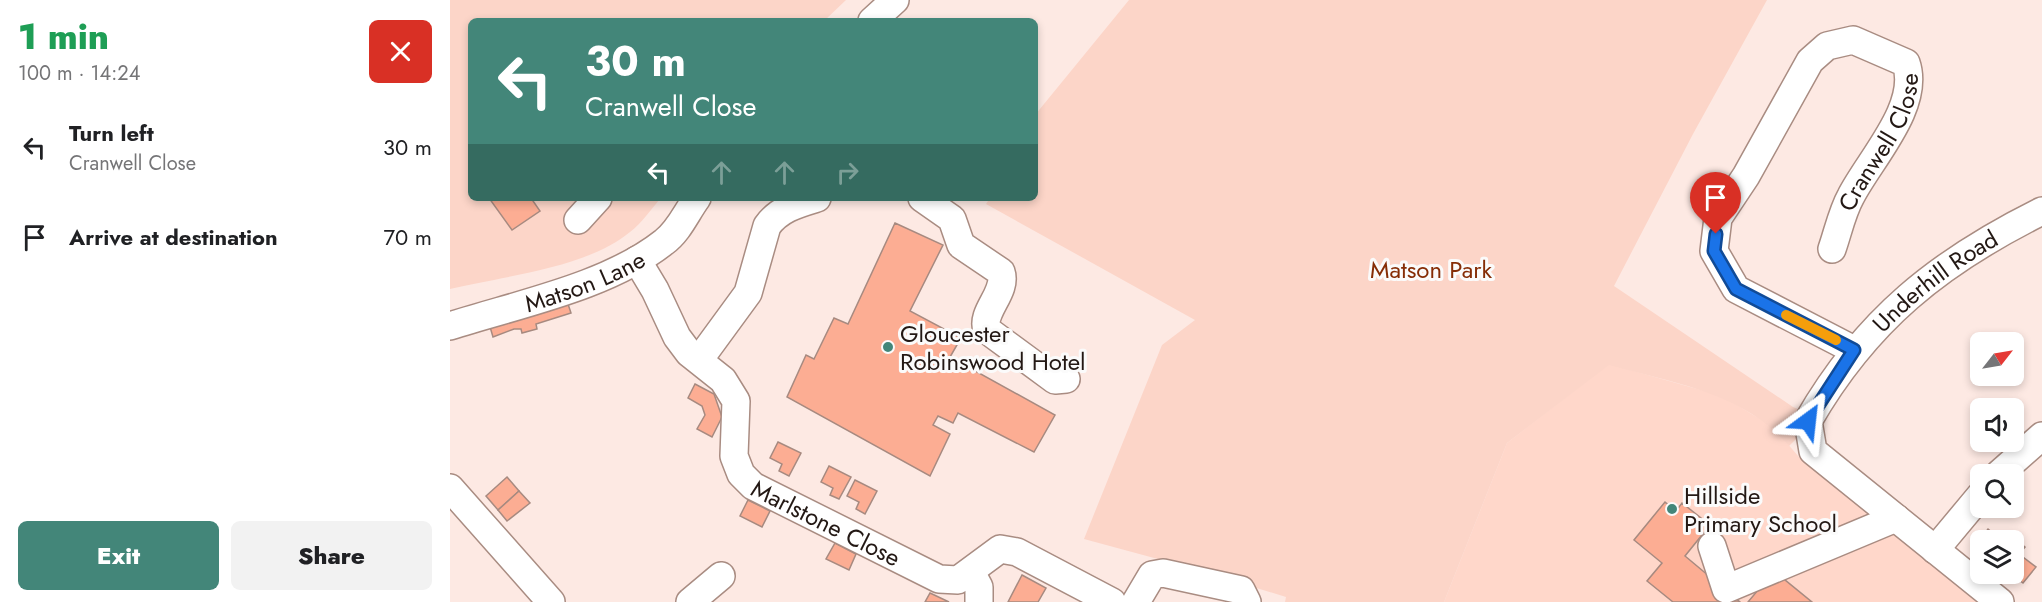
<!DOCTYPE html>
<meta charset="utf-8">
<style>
body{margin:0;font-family:Jost,sans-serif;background:#f2f2f2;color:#202124;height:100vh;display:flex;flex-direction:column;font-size:22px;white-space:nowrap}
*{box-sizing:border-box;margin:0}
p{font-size:20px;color:#757577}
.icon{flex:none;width:33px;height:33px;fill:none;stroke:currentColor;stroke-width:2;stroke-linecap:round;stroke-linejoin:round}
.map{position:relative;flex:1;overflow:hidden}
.drawer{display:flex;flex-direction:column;background:#fff;width:450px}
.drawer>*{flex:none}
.top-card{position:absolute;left:18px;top:18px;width:570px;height:183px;border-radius:9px;box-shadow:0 3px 9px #0003;background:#438679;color:#fff;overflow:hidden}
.needle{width:39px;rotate:59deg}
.fabs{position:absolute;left:1520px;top:332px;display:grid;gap:12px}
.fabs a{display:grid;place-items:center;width:54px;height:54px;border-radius:9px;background:#fff;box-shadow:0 3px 9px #0003;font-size:30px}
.pin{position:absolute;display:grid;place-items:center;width:51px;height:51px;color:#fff;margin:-62px -26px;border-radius:50% 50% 50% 0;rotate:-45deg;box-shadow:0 0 6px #0007}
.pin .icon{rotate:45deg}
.me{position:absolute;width:66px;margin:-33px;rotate:30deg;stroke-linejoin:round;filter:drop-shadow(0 0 4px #0008)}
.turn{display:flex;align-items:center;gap:21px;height:126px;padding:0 18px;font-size:27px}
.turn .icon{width:78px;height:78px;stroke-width:2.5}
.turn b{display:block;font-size:42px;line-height:51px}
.lanes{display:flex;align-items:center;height:57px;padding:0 18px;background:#0003;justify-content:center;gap:30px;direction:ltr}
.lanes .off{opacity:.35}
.round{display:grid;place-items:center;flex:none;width:63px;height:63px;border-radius:9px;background:#f2f2f2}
.overview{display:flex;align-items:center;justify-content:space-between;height:102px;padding:0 18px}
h1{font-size:36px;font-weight:800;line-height:45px;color:#1e9e55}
.cta{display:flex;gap:12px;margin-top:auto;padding:12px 18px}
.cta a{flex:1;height:69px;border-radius:9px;background:#438679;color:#fff;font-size:24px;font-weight:800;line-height:69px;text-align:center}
.cta a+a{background:#f2f2f2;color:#202124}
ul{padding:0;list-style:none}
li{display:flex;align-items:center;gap:18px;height:90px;padding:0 18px}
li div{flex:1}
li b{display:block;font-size:22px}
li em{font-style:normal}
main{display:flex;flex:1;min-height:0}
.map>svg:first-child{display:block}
.built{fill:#ffd7ca}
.green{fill:#fcd5c8}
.building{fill:#fcad93;stroke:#a78a80;stroke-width:1.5}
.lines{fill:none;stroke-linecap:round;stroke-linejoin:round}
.minor-casing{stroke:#a98c82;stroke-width:30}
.minor{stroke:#fff;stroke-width:27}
.route-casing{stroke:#114b97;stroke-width:15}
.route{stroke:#1a73e8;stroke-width:10}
.slow{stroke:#f59e0b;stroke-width:10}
.poi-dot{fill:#438679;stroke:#fbfbfb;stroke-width:2}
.labels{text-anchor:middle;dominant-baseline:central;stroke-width:6;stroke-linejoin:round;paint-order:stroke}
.street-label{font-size:24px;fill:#231814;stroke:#fbfbfb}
.park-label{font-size:24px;fill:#862d06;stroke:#fbfbfb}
.poi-label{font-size:24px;fill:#231814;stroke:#fbfbfb;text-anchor:start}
</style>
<main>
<section class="drawer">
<div class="overview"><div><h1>1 min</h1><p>100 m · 14:24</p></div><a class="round" style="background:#d93025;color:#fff"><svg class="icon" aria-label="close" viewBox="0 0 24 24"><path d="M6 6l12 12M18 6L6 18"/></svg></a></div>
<ul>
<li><svg class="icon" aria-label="left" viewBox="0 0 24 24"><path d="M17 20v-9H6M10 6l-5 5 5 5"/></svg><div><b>Turn left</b><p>Cranwell Close</p></div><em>30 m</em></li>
<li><svg class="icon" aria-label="arrive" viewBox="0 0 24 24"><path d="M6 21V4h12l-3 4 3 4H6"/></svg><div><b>Arrive at destination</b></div><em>70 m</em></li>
</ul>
<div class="cta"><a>Exit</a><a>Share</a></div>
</section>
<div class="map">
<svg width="1592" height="602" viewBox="0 0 1592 602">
<rect width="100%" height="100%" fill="#fde9e3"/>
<polygon class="built" points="1159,364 1272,396 1323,427 1349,457 1532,602 994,602 1057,443"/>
<g class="green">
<path d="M0 0H396L374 21H21V198H211C201 209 192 223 180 232 137 268 54 276 0 289Z"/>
<path d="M679 0H1317L1243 134 1164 286 1343 407 1355 412 1348 437 1339 446C1294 393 1224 383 1159 365L1057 443 994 602H835L836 597 741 568 634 539 712 345 745 320 536 204 540 198H585V115Z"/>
</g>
<g class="building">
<polygon points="39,198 81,198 90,211 62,230"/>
<polygon points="445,223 493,245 460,311 511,338 500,357 605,415 584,452 508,413 503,423 488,416 483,425 500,434 480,476 337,397 356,355 364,359 384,318 398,324"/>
<polygon points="116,298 121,313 86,324 87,329 72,333 71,329 64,329 43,337 38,320"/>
<polygon points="245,384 264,394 272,417 262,437 247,429 255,415 252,406 238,398"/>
<polygon points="328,442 351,453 339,476 329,471 332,464 320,458"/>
<polygon points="379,466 401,477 389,499 380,495 383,488 371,482"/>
<polygon points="57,477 69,491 48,510 36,496"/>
<polygon points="405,480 427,491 415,514 406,509 409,502 397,496"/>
<polygon points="69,491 80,503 57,521 48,510"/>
<polygon points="298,500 320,511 312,527 290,516"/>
<polygon points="1215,502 1226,511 1232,503 1260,525 1235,556 1290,602 1223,602 1197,581 1212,563 1184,540"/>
<polygon points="1538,529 1551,540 1530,540 1530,549 1525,546"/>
<polygon points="1561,535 1575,547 1569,554 1586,567 1573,583 1560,573 1563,573 1563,540 1557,540"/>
<polygon points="385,543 406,554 399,570 376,559"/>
<polygon points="1324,571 1362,602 1298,602"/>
<polygon points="572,575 596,588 588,602 558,602"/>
<polygon points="480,593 499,602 475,602"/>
</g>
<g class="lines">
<g class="minor-casing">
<g id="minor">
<polyline points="422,21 445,0"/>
<path d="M472 198 502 219 511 245 551 272C558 292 530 312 537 330L605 380 616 379"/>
<polyline points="128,220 148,198"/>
<path id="s1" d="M1382 249C1388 232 1392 212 1401 196 1420 159 1471 106 1456 63L1403 40 1377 46 1360 61 1296 176 1268 218 1264 251 1286 289 1404 350"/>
<path id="s2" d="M187 260 205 290 227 337 239 353 273 380 286 401 284 456 291 474 303 486 489 579 508 580 550 549 567 552 662 602"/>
<path id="s3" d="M0 326C68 304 157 287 214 242 229 231 236 213 247 198"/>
<path d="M249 360 298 293 317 226C329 209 347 204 367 198"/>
<polyline points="1549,474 1592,436"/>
<polyline points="0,488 101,602"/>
<polyline points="1262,546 1276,589 1446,518"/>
<polyline points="1485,550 1530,496"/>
<polyline points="521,572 529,587 529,602"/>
<polyline points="240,602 271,576"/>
<polyline points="686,602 702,575 713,573 791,590 797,602"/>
<path id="s4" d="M1550 602 1363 451 1358 421C1416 320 1489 262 1592 211"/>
</g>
</g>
<use href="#minor" class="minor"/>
</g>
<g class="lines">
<g class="route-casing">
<polyline id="route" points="1266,234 1264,251 1286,289 1404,350 1358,421"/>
</g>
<use href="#route" class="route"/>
<polyline class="slow" points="1336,315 1386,340"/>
</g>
<g class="poi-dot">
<circle cx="438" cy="347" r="6"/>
<circle cx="1222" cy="509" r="6"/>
</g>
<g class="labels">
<g class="street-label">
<text stroke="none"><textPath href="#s1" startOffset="118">Cranwell Close</textPath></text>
<text stroke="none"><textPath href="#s3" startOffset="142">Matson Lane</textPath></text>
<text stroke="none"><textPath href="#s4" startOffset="462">Underhill Road</textPath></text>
<text stroke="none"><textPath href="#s2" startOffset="348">Marlstone Close</textPath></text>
</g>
<g class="park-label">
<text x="981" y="269">Matson Park</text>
</g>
<g class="poi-label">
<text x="450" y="333">Gloucester<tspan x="450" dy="28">Robinswood Hotel</tspan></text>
<text x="1234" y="495">Hillside<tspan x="1234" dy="28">Primary School</tspan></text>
</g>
</g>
</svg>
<div class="fabs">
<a><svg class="needle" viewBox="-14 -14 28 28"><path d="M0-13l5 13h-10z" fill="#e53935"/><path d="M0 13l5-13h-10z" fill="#757577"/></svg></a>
<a><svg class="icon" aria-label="sound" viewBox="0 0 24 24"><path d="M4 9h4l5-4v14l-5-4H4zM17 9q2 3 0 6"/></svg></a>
<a><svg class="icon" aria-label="search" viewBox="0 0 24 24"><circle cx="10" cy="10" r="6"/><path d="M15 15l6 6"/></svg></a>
<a><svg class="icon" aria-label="layers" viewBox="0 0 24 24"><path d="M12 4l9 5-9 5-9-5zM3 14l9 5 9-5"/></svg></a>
</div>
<div class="pin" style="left:1266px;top:234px;background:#d93025"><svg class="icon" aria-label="arrive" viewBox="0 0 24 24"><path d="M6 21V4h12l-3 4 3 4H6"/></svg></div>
<svg class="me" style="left:1358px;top:421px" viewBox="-20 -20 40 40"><path d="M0-17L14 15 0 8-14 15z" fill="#1a73e8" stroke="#fff" stroke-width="4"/></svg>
<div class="top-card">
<div class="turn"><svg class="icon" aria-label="left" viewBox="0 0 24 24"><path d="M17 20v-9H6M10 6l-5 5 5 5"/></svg><div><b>30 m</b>Cranwell Close</div></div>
<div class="lanes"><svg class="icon" aria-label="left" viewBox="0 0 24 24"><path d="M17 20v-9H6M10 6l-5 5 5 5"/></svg><svg class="icon off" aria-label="ahead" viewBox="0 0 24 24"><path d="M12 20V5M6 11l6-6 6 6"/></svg><svg class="icon off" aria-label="ahead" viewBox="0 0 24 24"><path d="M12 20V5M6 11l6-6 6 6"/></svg><svg class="icon off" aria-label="right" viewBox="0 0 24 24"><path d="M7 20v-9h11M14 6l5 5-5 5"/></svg></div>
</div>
</div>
</main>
